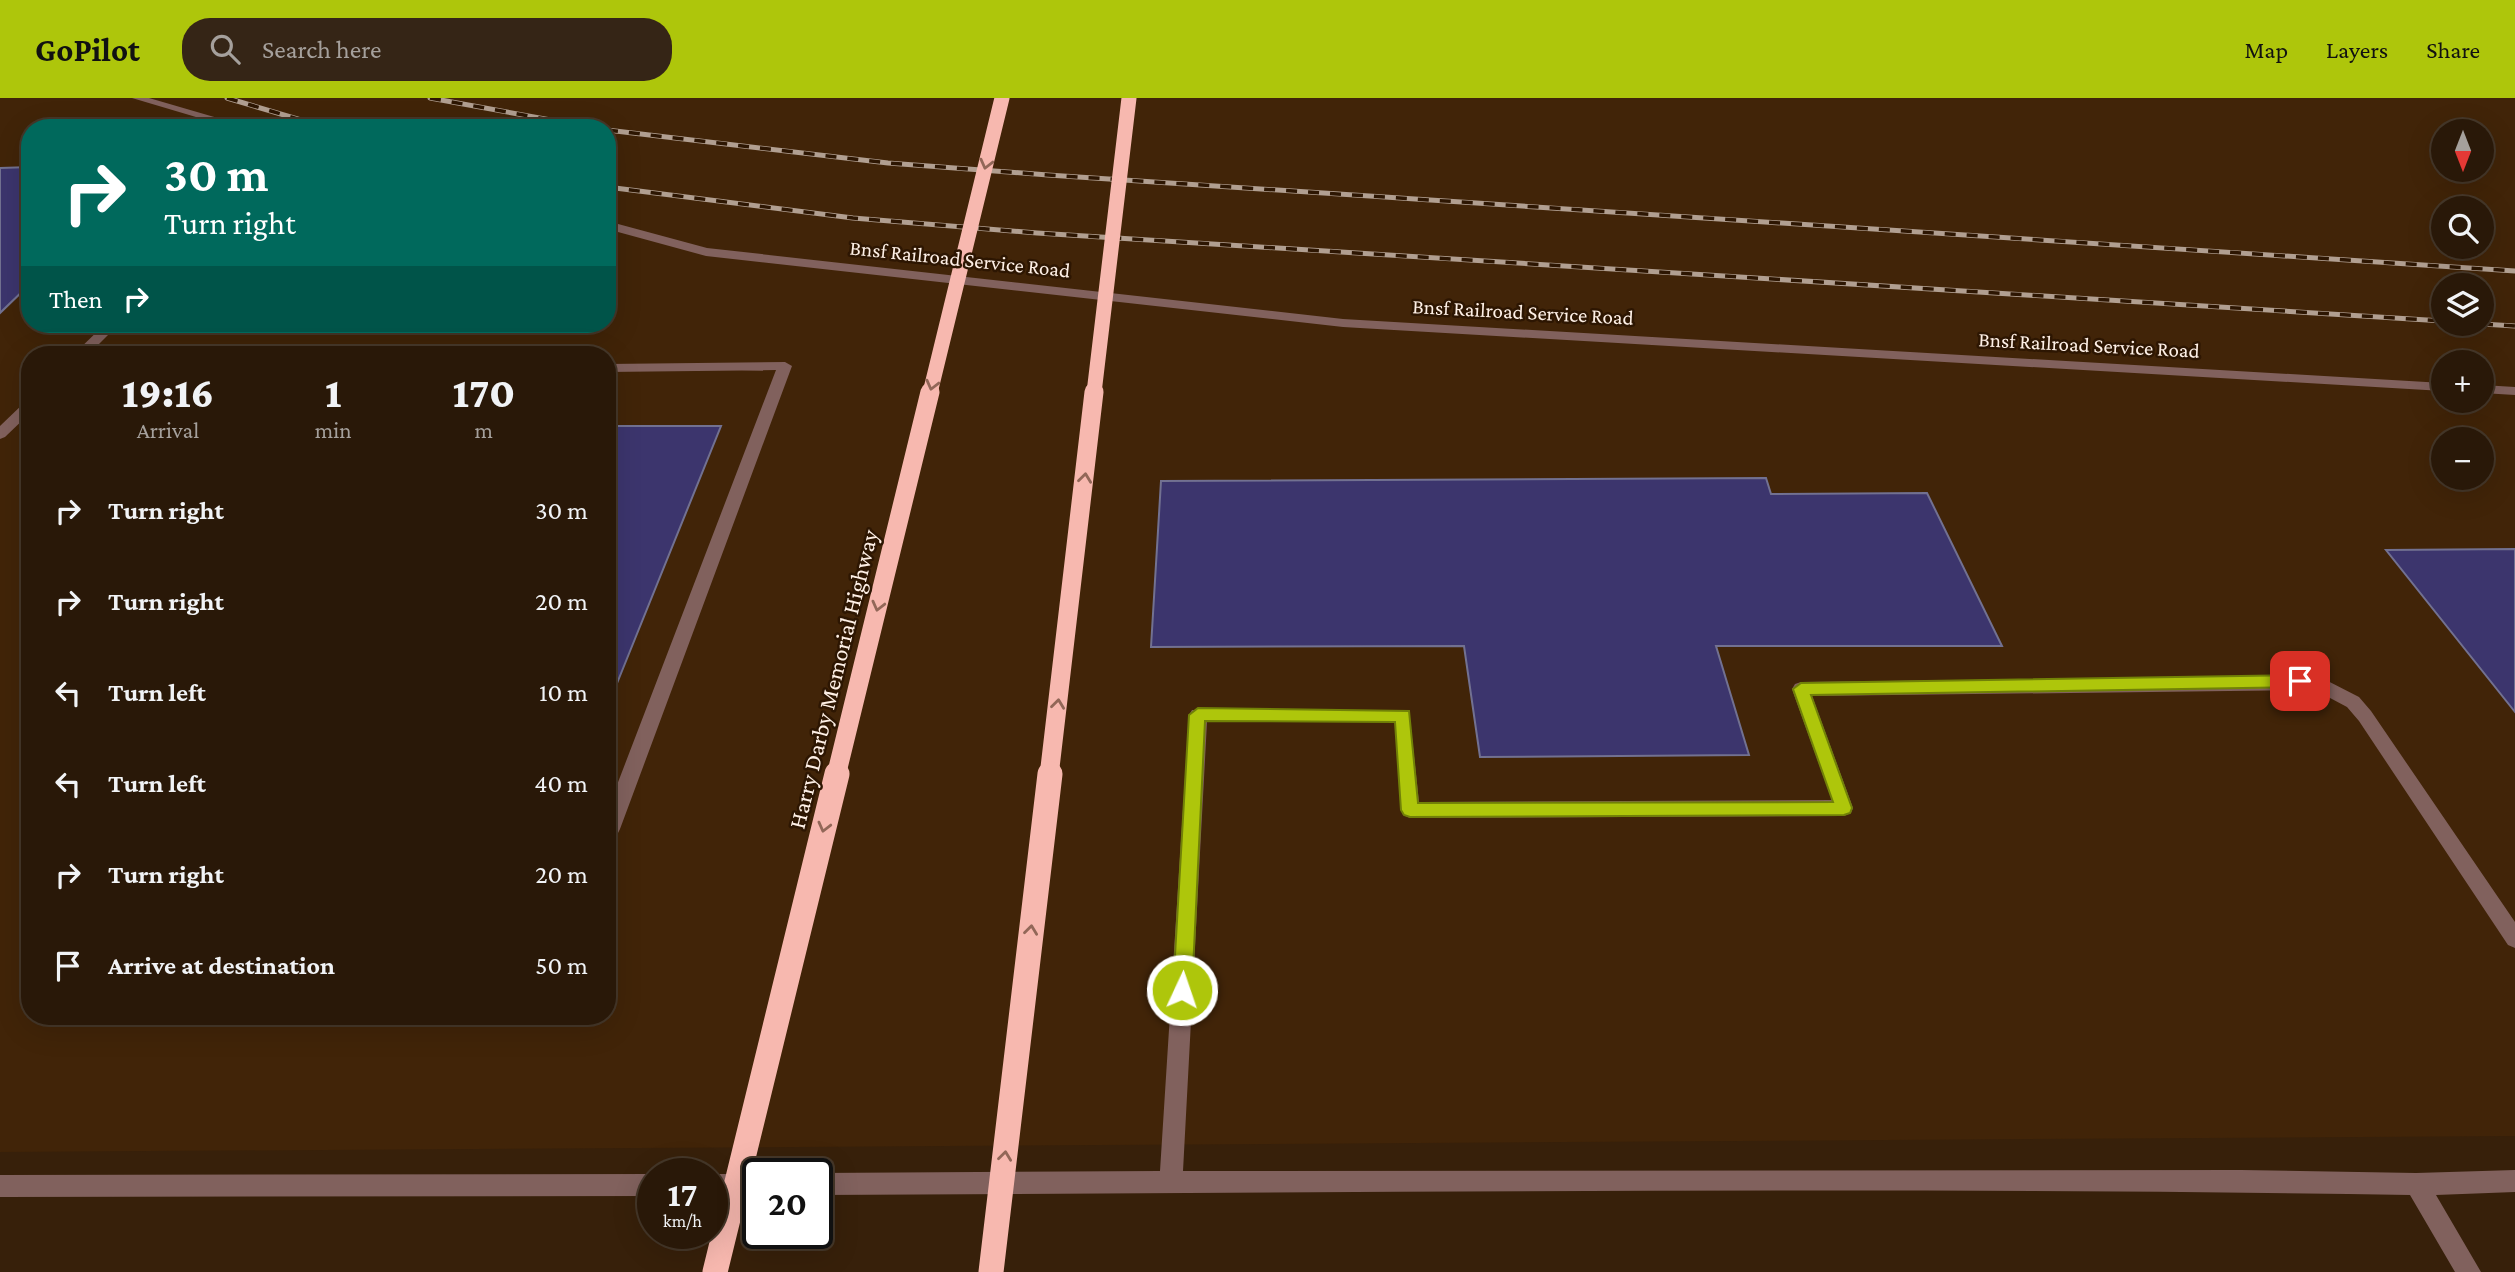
<!DOCTYPE html>
<meta charset="utf-8">
<style>
body{margin:0;font-family:"Crimson Pro",serif;background:#352516;color:#f1f3f6;height:100vh;display:flex;flex-direction:column;font-size:26px;white-space:nowrap}
*{box-sizing:border-box;margin:0}
p{font-size:23px;color:#a5a09c}
.icon{flex:none;width:38px;height:38px;fill:none;stroke:currentColor;stroke-width:2;stroke-linecap:round;stroke-linejoin:round}
.map{position:relative;flex:1;overflow:hidden}
.sheet{position:absolute;left:21px;top:248px;width:595px;height:679px;display:flex;flex-direction:column;background:#291808;border-radius:28px;box-shadow:0 7px 28px #0002,0 0 0 2px #453729}
.sheet>*{flex:none}
.banner{position:absolute;left:21px;top:21px;width:595px;height:214px;border-radius:28px;box-shadow:0 7px 28px #0002,0 0 0 2px #453729;background:#00695c;color:#fff;overflow:hidden}
.needle{width:46px;rotate:180deg}
.tools{position:absolute;left:2431px;top:21px;display:grid;gap:14px}
.tools a{display:grid;place-items:center;width:63px;height:63px;border-radius:50%;background:#291808;box-shadow:0 7px 28px #0002,0 0 0 2px #453729;font-size:35px}
.speed{position:absolute;left:637px;top:1060px;display:flex;gap:14px;font-size:35px;font-weight:700;text-align:center}
.speed>*{display:grid;place-content:center;width:91px;height:91px;border-radius:50%;background:#291808;box-shadow:0 7px 28px #0002,0 0 0 2px #453729;line-height:1}
.speed small{font-size:18px;font-weight:400}
.speed .limit{border:4px solid #111;border-radius:10px;background:#fff;color:#111}
.pin{position:absolute;display:grid;place-items:center;width:60px;height:60px;color:#fff;margin:-30px;border-radius:14px;box-shadow:0 4px 10px #0006}
.me{position:absolute;width:77px;margin:-38px;rotate:3deg;stroke-linejoin:round;filter:drop-shadow(0 0 5px #0008)}
.turn{display:flex;align-items:center;gap:24px;height:147px;padding:0 28px;font-size:32px}
.turn .icon{width:91px;height:91px;stroke-width:2.5}
.turn b{display:block;font-size:49px;line-height:60px}
.then{display:flex;align-items:center;height:66px;padding:0 28px;background:#0003;gap:14px;font-size:26px}
.eta{display:flex;justify-content:space-evenly;align-items:center;height:119px;text-align:center}
.eta b{font-size:42px;font-weight:800;line-height:49px}
ul{padding:0;list-style:none}
li{display:flex;align-items:center;gap:21px;height:91px;padding:0 28px}
li div{flex:1}
li b{display:block;font-size:26px}
li em{font-style:normal}
header{display:flex;align-items:center;gap:42px;box-sizing:border-box;height:98px;padding:0 35px;background:#aec60b;color:#111}
header strong{font-size:33px}
nav{display:flex;gap:38px;margin-inline-start:auto;font-size:24px}
.search{width:490px;height:63px;background:#352516;display:flex;align-items:center;gap:18px;box-sizing:border-box;padding:0 24px;border-radius:28px;color:#a5a09c;font-size:26px}
.map>svg:first-child{display:block}
.built{fill:#412408;fill-rule:evenodd}
.building{fill:#3c356d;stroke:#727191;stroke-width:2}
.lines{fill:none;stroke-linecap:round;stroke-linejoin:round}
.minor{fill:#81615d;fill-rule:evenodd}
.rail-casing{stroke:#b19f91;stroke-width:5}
.rail{stroke:#2d1602;stroke-width:3.5;stroke-dasharray:11;stroke-linecap:butt}
.highway-bridge-far2{stroke:#f7b8af;stroke-width:15}
.highway-bridge-far1{stroke:#f7b8af;stroke-width:19}
.highway-bridge{stroke:#f7b8af;stroke-width:25}
.oneway{stroke:#926758}
.route{fill:#aec60b;stroke:#718107;stroke-width:2}
.labels{text-anchor:middle;dominant-baseline:central;stroke-width:5;stroke-linejoin:round;paint-order:stroke}
.far-street-label{font-size:21px;fill:#fef0e6;stroke:#2d1602}
.street-label{font-size:24px;fill:#fef0e6;stroke:#2d1602}
</style>
<header>
<strong>GoPilot</strong>
<div class="search"><svg class="icon" aria-label="search" viewBox="0 0 24 24"><circle cx="10" cy="10" r="6"/><path d="M15 15l6 6"/></svg>Search here</div>
<nav><a>Map</a><a>Layers</a><a>Share</a></nav>
</header>
<div class="map">
<svg width="2515" height="1174" viewBox="0 0 2515 1174">
<rect width="100%" height="100%" fill="#37200a"/>
<path class="built" d="M0 0H2515V1038L0 1054ZM30 30H607V226H30ZM2443 33H2482V72H2443ZM2443 110H2482V149H2443ZM2443 187H2482V226H2443ZM30 257H607V919H30ZM2443 264H2482V303H2443ZM2443 341H2482V380H2443Z"/>
<g class="building">
<polygon points="30,69 30,186 0,215 0,70"/>
<polygon points="607,328 721,328 607,610"/>
<polygon points="1766,380 1771,396 1927,395 2002,548 1716,548 1749,657 1480,659 1464,548 1151,549 1161,383"/>
<polygon points="2515,451 2515,614 2386,452"/>
</g>
<g class="lines">
<g class="minor">
<polygon points="132,0 149,0 252,30 233,30"/>
<polygon points="607,123 707,150 1343,221 2443,285 2443,293 1343,229 706,158 607,131"/>
<polygon points="105,226 119,226 88,257 73,257"/>
<polygon points="785,264 792,268 620,731 617,737 607,739 607,713 776,272 607,274 607,266"/>
<polygon points="2482,287 2515,289 2515,297 2482,295"/>
<polygon points="30,303 30,315 5,339 0,341 0,328 25,304"/>
<path d="M2318 578 2359 599 2371 613 2515 824V850L2508 847 2359 623 2347 609 2315 592 1812 598 1853 710 1851 715 1844 718 1410 720 1403 717 1401 712 1395 624H1207L1183 1073 2241 1072 2416 1075 2515 1072V1094L2436 1097 2481 1174H2455L2410 1097C1879 1088 1347 1095 817 1097V1076H813L817 1075 1160 1073 1189 617 1192 612H1409L1419 704 1832 702 1792 591 1795 586 1801 584Z"/>
<polygon points="653,1076 653,1098 0,1099 0,1077"/>
<polygon points="710,1076 760,1076 758,1098 712,1098"/>
</g>
<g class="rail-casing">
<g id="rail">
<polyline points="227,0 328,30"/>
<polyline points="430,0 595,30"/>
<polyline points="607,32 888,65 1048,77 2515,173"/>
<polyline points="607,89 853,120 1037,135 2443,223"/>
<polyline points="2482,226 2515,228"/>
</g>
</g>
<use href="#rail" class="rail"/>
<g class="highway-bridge-far2">
<polyline points="930,295 1002,0"/>
<polyline points="1094,295 1129,0"/>
</g>
<g class="highway-bridge-far1">
<polyline points="836,678 930,294"/>
<polyline points="1049,678 1094,294"/>
</g>
<g class="highway-bridge">
<polyline points="715,1174 837,676"/>
<polyline points="991,1174 1050,676"/>
</g>
</g>
<defs><path id="oneway-chevron" d="M-2-3.5L2.5 0L-2 3.5" fill="none" stroke-width="1.6" stroke-linecap="round" stroke-linejoin="round" transform="scale(1.75)"/></defs>
<g class="oneway">
<use href="#oneway-chevron" transform="translate(986 66) rotate(104)"/>
<use href="#oneway-chevron" transform="translate(932 287) rotate(104)"/>
<use href="#oneway-chevron" transform="translate(1085 380) rotate(-83)"/>
<use href="#oneway-chevron" transform="translate(878 508) rotate(104)"/>
<use href="#oneway-chevron" transform="translate(1058 606) rotate(-83)"/>
<use href="#oneway-chevron" transform="translate(824 729) rotate(104)"/>
<use href="#oneway-chevron" transform="translate(1031 832) rotate(-83)"/>
<use href="#oneway-chevron" transform="translate(1005 1058) rotate(-83)"/>
</g>
<polygon class="route" points="2300,577 2308,583 2300,589 1811,597 1852,710 1850,715 1844,717 1410,719 1404,717 1401,712 1395,624 1205,623 1192,892 1189,899 1182,901 1175,899 1173,892 1189,617 1198,610 1409,613 1418,705 1833,704 1793,591 1801,585"/>
<g class="labels">
<g class="far-street-label">
<text transform="translate(960 161) rotate(6)">Bnsf Railroad Service Road</text>
<text transform="translate(1523 214) rotate(3)">Bnsf Railroad Service Road</text>
<text transform="translate(2089 247) rotate(3)">Bnsf Railroad Service Road</text>
</g>
<g class="street-label">
<text transform="translate(833 581) rotate(-76)">Harry Darby Memorial Highway</text>
</g>
</g>
</svg>
<div class="tools">
<a><svg class="needle" viewBox="-14 -14 28 28"><path d="M0-13l5 13h-10z" fill="#e53935"/><path d="M0 13l5-13h-10z" fill="#a5a09c"/></svg></a>
<a><svg class="icon" aria-label="search" viewBox="0 0 24 24"><circle cx="10" cy="10" r="6"/><path d="M15 15l6 6"/></svg></a>
<a><svg class="icon" aria-label="layers" viewBox="0 0 24 24"><path d="M12 4l9 5-9 5-9-5zM3 14l9 5 9-5"/></svg></a>
<a>+</a>
<a>−</a>
</div>
<div class="speed"><div>17<small>km/h</small></div><div class="limit">20</div></div>
<div class="pin" style="left:2300px;top:583px;background:#d93025"><svg class="icon" aria-label="arrive" viewBox="0 0 24 24"><path d="M6 21V4h12l-3 4 3 4H6"/></svg></div>
<svg class="me" style="left:1182px;top:892px" viewBox="-20 -20 40 40"><circle r="17" fill="#aec60b" stroke="#fff" stroke-width="3"/><path d="M0-11L8 9 0 5-8 9z" fill="#fff"/></svg>
<div class="banner">
<div class="turn"><svg class="icon" aria-label="right" viewBox="0 0 24 24"><path d="M7 20v-9h11M14 6l5 5-5 5"/></svg><div><b>30 m</b>Turn right</div></div>
<div class="then">Then<svg class="icon" aria-label="right" viewBox="0 0 24 24"><path d="M7 20v-9h11M14 6l5 5-5 5"/></svg></div>
</div>
<section class="sheet">
<div class="eta">
<div><b>19:16</b><p>Arrival</p></div>
<div><b>1</b><p>min</p></div>
<div><b>170</b><p>m</p></div>
</div>
<ul>
<li><svg class="icon" aria-label="right" viewBox="0 0 24 24"><path d="M7 20v-9h11M14 6l5 5-5 5"/></svg><div><b>Turn right</b></div><em>30 m</em></li>
<li><svg class="icon" aria-label="right" viewBox="0 0 24 24"><path d="M7 20v-9h11M14 6l5 5-5 5"/></svg><div><b>Turn right</b></div><em>20 m</em></li>
<li><svg class="icon" aria-label="left" viewBox="0 0 24 24"><path d="M17 20v-9H6M10 6l-5 5 5 5"/></svg><div><b>Turn left</b></div><em>10 m</em></li>
<li><svg class="icon" aria-label="left" viewBox="0 0 24 24"><path d="M17 20v-9H6M10 6l-5 5 5 5"/></svg><div><b>Turn left</b></div><em>40 m</em></li>
<li><svg class="icon" aria-label="right" viewBox="0 0 24 24"><path d="M7 20v-9h11M14 6l5 5-5 5"/></svg><div><b>Turn right</b></div><em>20 m</em></li>
<li><svg class="icon" aria-label="arrive" viewBox="0 0 24 24"><path d="M6 21V4h12l-3 4 3 4H6"/></svg><div><b>Arrive at destination</b></div><em>50 m</em></li>
</ul>
</section>
</div>
